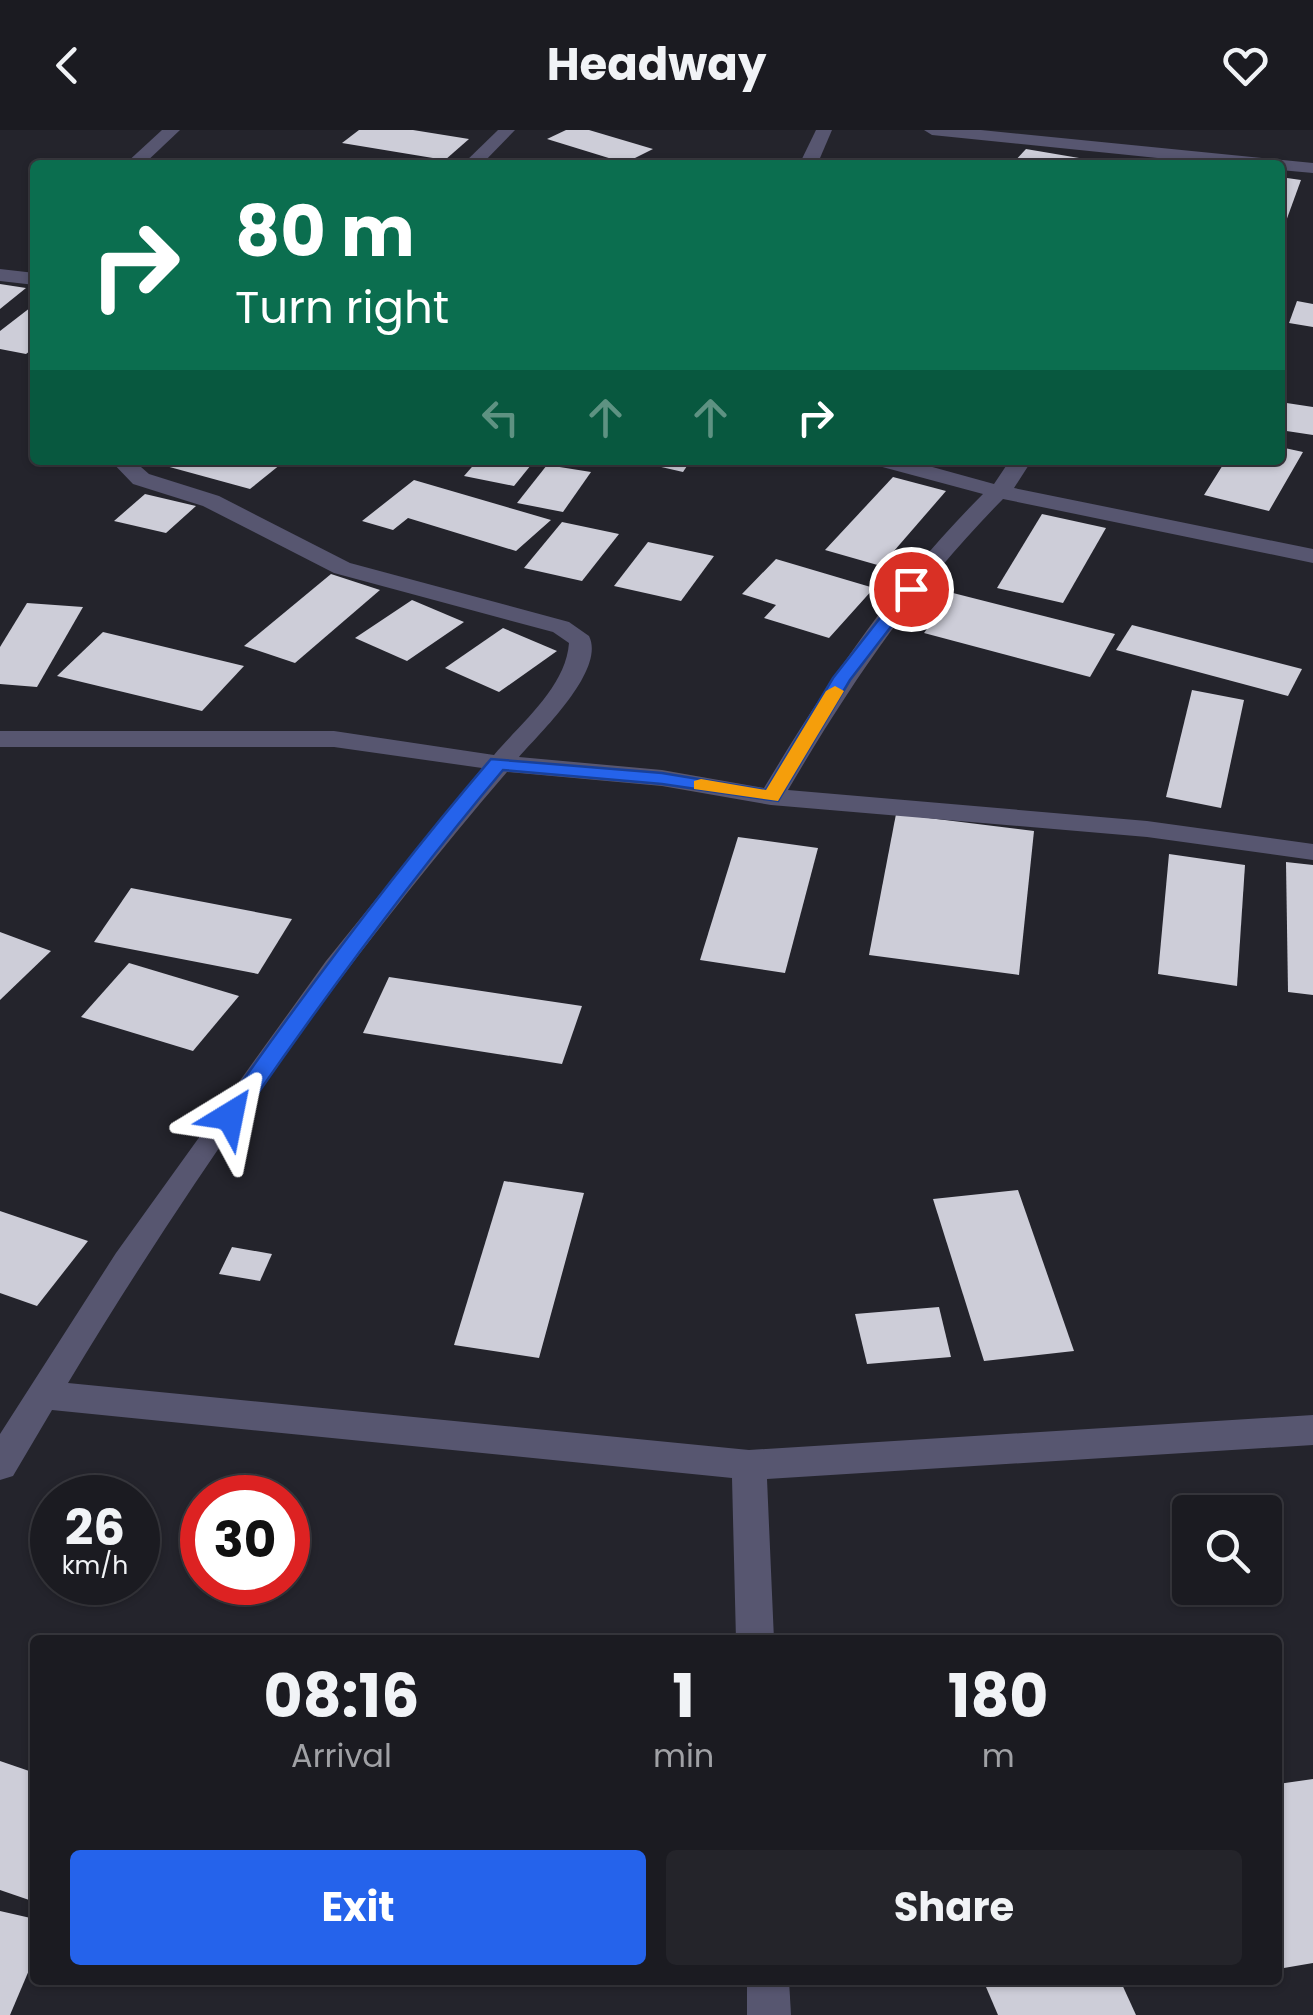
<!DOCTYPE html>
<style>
body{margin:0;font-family:Poppins,sans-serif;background:#24242a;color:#f1f3f6;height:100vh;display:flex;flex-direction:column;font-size:38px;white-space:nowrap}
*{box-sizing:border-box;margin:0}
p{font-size:32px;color:#a0a1a5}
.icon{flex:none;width:55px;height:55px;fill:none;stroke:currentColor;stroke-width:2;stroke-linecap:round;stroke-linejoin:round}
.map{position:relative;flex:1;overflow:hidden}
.details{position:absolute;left:30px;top:1505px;width:1252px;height:350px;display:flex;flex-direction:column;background:#1b1b21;border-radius:10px;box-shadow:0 2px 8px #0004,0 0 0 2px #39393f}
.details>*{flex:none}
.banner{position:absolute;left:30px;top:30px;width:1255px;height:305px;border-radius:10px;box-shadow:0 2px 8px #0004,0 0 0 2px #39393f;background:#0b6e4f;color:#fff;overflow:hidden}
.controls{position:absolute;left:1172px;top:1365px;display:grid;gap:20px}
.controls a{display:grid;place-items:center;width:110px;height:110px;border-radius:10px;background:#1b1b21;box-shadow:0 2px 8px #0004,0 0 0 2px #39393f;font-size:50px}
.speed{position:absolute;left:30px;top:1345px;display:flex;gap:20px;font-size:50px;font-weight:700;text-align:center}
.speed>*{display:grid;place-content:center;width:130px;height:130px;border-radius:50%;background:#1b1b21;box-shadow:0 2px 8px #0004,0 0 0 2px #39393f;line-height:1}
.speed small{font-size:25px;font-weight:400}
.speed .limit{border:15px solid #d22;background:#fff;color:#111}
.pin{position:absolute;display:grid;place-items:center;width:85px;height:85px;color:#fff;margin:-42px;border:5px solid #fff;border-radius:50%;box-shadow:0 2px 10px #0007}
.me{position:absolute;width:110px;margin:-55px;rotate:35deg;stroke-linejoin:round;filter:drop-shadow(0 0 8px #0008)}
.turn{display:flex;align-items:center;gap:35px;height:210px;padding:0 40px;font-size:45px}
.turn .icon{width:130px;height:130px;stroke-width:2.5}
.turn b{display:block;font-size:70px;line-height:85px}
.lanes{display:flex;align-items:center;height:95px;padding:0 40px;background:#0003;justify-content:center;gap:50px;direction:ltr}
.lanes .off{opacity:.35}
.eta{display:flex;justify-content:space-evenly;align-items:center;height:170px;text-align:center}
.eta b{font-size:60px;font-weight:700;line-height:70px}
.cta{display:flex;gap:20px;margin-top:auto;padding:20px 40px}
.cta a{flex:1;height:115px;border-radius:10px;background:#2563eb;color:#fff;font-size:40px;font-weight:700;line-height:115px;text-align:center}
.cta a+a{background:#24242a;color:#f1f3f6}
header{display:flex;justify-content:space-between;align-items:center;height:130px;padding:0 40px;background:#1b1b21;font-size:45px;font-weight:700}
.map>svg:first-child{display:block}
.building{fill:#cdcdd8}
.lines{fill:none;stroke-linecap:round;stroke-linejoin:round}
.minor{fill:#575670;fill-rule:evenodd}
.route{fill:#2563eb;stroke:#184099;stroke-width:2.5}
.slow{fill:#f59e0b}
</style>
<header><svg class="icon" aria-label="back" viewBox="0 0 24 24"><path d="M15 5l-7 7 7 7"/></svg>Headway<svg class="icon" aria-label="heart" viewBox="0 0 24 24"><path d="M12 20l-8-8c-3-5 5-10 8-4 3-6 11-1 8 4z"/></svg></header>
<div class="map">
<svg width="1313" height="1885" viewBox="0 0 1313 1885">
<rect width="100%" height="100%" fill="#24242c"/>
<g class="building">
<polygon points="359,0 413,0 469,9 445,30 342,13"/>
<polygon points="566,0 589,0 653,19 625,33 547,9"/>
<polygon points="1026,19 1085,29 1080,35 1012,34"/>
<polygon points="1280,47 1301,50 1285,94 1280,93"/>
<polygon points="0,154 26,158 0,179"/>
<polygon points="1297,171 1313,174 1313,197 1289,193"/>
<polygon points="35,174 35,217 26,224 0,219 0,201"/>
<polygon points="1280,272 1313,277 1313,305 1280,300"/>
<polygon points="1280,317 1303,322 1269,381 1204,365 1226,330 1280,330"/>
<polygon points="144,330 286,330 250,359"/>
<polygon points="478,330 503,330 531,335 514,356 464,346"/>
<polygon points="631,330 691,330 683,342"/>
<polygon points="547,335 591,342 563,382 517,373"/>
<polygon points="893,347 946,361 881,436 825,420"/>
<polygon points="414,350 551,390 516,421 408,388 393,400 362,391"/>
<polygon points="145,364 196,376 166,403 114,391"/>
<polygon points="1042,384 1106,398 1063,473 997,458"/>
<polygon points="562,392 619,404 582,451 524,438"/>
<polygon points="648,412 714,426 681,471 614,456"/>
<polygon points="776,429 874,458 829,508 764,488 776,475 742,464"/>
<polygon points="331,444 380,460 295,533 244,516"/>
<polygon points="953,463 1115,504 1090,547 924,503"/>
<polygon points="412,470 464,492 407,531 355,508"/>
<polygon points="27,473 83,477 37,557 0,554 0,517"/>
<polygon points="1132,495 1302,539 1288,566 1116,520"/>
<polygon points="503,498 557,521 499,562 445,538"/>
<polygon points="103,502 244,536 202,581 57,546"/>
<polygon points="1192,560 1244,570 1221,678 1166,667"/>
<polygon points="896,684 1034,701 1019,845 869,825"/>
<polygon points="738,707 818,718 785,843 700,830"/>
<polygon points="1169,724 1245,735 1237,856 1158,844"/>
<polygon points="1286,732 1313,735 1313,865 1288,862"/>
<polygon points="131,758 292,789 258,844 94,812"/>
<polygon points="0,802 51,821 0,870"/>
<polygon points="129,833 239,866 193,921 81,887"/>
<polygon points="389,847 582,876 562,934 363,903"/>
<polygon points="504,1051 584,1063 539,1228 454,1215"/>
<polygon points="1018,1060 1074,1221 984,1231 933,1069"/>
<polygon points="0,1081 88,1111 37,1176 0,1163"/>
<polygon points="232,1117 272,1124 260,1151 219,1144"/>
<polygon points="939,1177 951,1227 867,1234 855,1184"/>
<polygon points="0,1631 35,1643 35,1772 0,1760"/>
<polygon points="1313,1649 1313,1833 1278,1839 1278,1654"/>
<polygon points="0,1781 35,1789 35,1826 10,1885 0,1885"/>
<polygon points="983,1850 1120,1850 1136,1885 998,1885"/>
</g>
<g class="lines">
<g class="minor">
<polygon points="162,0 180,0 143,35 124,35"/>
<polygon points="498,0 515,0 481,35 462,35"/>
<polygon points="816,0 832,0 817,35 799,35"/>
<polygon points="924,0 981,0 1313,33 1313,43 1280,40 1280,35 1226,35 932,5"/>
<polygon points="0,139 35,143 35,155 0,151"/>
<path d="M110 330H133L149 344 219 366 350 433 569 492 589 506C606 540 541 602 519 627L662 640 764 658C828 551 895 452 983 364L875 335 872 330H907L994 354 1010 330H1032L1014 358 1313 419V433L1003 369C915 458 851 553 788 660L1147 691 1313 714V730L1147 707 771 675 662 656 507 642C344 832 197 1039 68 1253L749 1320 1313 1285V1315L767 1349 774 1510H736L732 1348 52 1280 13 1346 0 1350V1304L116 1123 326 831 482 638 334 617H0V601H334L494 625C521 593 566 557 569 513L553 502 334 443 203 376 133 354Z"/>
<polygon points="747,1850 789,1850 791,1885 747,1885"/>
</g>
</g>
<path class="route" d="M911 454 920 459 850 550 778 671 662 654 503 640C408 753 322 870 238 992H222L218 986 222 980C307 859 394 742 491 629L662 643 766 660 833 548 905 456Z"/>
<polygon class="slow" points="835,556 844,561 778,671 694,659 694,651 701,649 766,660 826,561"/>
</svg>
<div class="controls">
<a><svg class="icon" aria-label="search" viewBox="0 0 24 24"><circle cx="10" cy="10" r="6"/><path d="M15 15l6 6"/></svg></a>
</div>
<div class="speed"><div>26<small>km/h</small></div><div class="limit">30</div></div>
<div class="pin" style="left:911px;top:459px;background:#d93025"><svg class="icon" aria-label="arrive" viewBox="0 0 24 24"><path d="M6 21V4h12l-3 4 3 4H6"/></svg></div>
<svg class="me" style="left:230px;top:986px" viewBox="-20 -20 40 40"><path d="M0-17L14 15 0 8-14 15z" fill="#2563eb" stroke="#fff" stroke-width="4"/></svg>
<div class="banner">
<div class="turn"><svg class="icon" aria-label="right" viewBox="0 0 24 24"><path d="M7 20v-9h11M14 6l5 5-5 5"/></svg><div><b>80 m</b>Turn right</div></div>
<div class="lanes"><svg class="icon off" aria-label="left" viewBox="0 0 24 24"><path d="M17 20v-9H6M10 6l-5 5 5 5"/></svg><svg class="icon off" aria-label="ahead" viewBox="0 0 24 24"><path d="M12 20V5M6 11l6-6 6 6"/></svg><svg class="icon off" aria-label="ahead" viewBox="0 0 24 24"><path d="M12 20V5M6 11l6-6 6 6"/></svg><svg class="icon" aria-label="right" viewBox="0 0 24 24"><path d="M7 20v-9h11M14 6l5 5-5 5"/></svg></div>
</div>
<section class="details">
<div class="eta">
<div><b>08:16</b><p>Arrival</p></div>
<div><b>1</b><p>min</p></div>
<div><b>180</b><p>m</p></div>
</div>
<div class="cta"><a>Exit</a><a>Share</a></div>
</section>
</div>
